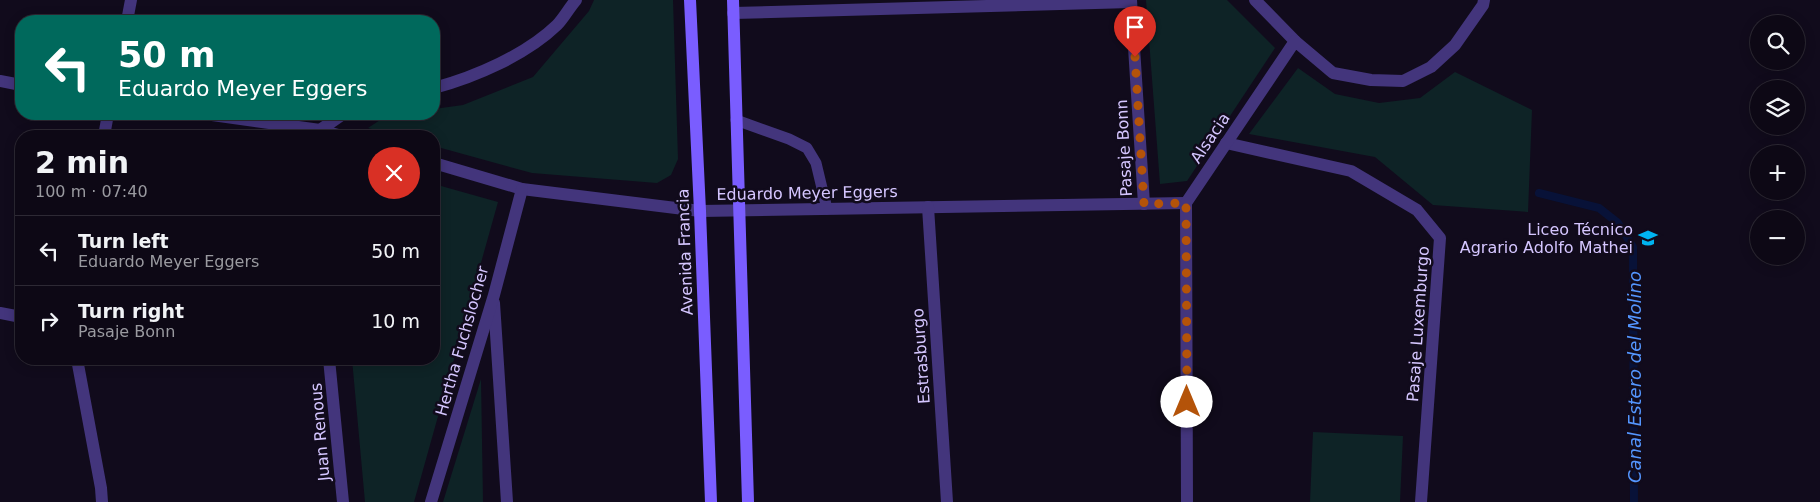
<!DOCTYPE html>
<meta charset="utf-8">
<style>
body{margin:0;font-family:"DejaVu Sans",sans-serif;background:#1b1622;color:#f1f3f6;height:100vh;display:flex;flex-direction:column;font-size:19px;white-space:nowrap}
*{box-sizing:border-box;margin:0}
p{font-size:16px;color:#9a9aa0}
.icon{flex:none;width:28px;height:28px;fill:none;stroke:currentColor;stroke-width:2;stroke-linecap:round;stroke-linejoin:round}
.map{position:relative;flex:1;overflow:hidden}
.side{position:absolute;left:15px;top:130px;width:425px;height:235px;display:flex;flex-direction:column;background:#0d0815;border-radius:20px;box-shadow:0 2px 12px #0003,0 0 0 1px #2d2934}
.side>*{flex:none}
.guide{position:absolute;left:15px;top:15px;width:425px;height:105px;border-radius:20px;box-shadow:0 2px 12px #0003,0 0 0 1px #2d2934;background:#00695c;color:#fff;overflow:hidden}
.tools{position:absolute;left:1750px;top:15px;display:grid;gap:10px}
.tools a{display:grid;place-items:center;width:55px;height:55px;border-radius:50%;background:#0d0815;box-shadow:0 2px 12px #0003,0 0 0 1px #2d2934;font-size:25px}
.pin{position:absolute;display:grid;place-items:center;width:42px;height:42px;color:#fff;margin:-51px -21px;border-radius:50% 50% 50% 0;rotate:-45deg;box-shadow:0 0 5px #0007}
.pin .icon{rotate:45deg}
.me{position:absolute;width:55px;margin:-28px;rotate:0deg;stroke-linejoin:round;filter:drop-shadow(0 0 4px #0008)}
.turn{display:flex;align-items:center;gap:18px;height:105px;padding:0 20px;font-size:22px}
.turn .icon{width:65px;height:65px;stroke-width:2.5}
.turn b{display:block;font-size:35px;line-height:42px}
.round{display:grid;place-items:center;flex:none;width:52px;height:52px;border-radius:26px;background:#1b1622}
.overview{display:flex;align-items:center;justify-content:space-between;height:85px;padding:0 20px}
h1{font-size:30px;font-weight:700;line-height:38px}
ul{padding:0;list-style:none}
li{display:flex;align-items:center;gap:15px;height:70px;padding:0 20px;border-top:1px solid #2d2934}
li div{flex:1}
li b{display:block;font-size:19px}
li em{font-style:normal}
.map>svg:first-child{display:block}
.green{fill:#0e2326}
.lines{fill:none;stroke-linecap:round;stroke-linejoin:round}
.stream{stroke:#081238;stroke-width:8}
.service{stroke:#43357c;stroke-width:11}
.minor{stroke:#43357c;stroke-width:12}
.secondary{stroke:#7a5dff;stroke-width:12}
.route{stroke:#b45309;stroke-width:9;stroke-dasharray:0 16.2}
.labels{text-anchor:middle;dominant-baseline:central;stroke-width:5;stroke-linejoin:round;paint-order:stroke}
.street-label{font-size:16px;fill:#d5c6ff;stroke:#110b1c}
.poi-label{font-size:16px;fill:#d5c6ff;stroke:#110b1c;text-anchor:end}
.water-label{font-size:18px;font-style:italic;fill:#5496ff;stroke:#110b1c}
</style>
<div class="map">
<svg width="1820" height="502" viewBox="0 0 1820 502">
<rect width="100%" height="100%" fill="#110b1c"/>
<g class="green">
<polygon points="594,0 673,0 678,159 671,175 657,183 532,173 434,146 434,136 398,136 368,128 386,116 404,114 434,114 434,109 463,105 533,77 589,11"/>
<polygon points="1146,0 1227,0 1275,48 1187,181 1160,184"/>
<polygon points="1298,68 1335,94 1379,103 1420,98 1455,72 1532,110 1528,212 1433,205 1375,157 1249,134"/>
<polygon points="434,184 498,202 414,502 365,502 352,359 434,359"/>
<polygon points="481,379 483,502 443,502"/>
<polygon points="1313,432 1403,436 1400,502 1310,502"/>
</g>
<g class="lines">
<polyline class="stream" points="1539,193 1599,208 1618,223 1633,247 1634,502"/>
<polyline class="service" points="736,120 789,139 807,148 816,163 827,209"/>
<g class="minor">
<polyline points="1131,0 1144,204"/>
<polyline points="1255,0 1295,41"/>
<polyline points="733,13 1131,2"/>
<polyline points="127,21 131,0"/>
<polyline points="0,81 21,85"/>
<path d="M434 88C475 77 526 55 557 25 564 18 569 8 576 0"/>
<polyline points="205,114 320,130 342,136"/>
<polyline points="319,134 320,130 343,114"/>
<polyline points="104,136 108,114"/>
<polyline points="1226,143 1351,171 1417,210 1440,238 1421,502"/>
<polyline points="434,163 522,189 700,211 1186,203"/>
<polyline points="928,207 947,502"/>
<polyline points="494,303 507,502"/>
<polyline points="0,313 21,317"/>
<polyline points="77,359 101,488 102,502"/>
<polyline points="329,359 343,502"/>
<polyline points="431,502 494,295 522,189"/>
<polyline points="1187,502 1186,203 1295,41 1333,73 1371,80 1403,81 1431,67 1455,45 1483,5 1484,0"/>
</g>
<g class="secondary">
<polyline points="690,0 700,211 711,502"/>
<polyline points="733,0 748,502"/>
</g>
</g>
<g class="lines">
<polyline class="route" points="1135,57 1144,204 1186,203 1187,402"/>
</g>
<defs>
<g id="school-bare" transform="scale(1.5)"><path d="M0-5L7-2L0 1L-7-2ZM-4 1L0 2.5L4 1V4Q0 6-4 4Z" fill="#00b4f1" stroke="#110b1c" stroke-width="2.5" paint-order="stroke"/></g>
</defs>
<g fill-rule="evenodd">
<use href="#school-bare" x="1648" y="238"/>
</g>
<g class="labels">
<g class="street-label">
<text transform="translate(1210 138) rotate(-56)">Alsacia</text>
<text transform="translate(1124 148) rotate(-93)">Pasaje Bonn</text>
<text transform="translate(807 193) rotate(-1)">Eduardo Meyer Eggers</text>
<text transform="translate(685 252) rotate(-92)">Avenida Francia</text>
<text transform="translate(1418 324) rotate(-86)">Pasaje Luxemburgo</text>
<text transform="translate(462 341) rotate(-74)">Hertha Fuchslocher</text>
<text transform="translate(921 356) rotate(-94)">Estrasburgo</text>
<text transform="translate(320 432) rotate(-95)">Juan Renous</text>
</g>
<g class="poi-label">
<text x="1633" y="229">Liceo Técnico<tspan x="1633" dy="18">Agrario Adolfo Mathei</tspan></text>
</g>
<g class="water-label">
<text transform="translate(1634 377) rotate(-90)">Canal Estero del Molino</text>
</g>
</g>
</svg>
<div class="tools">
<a><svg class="icon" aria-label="search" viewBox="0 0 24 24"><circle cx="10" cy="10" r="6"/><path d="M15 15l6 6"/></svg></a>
<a><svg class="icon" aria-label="layers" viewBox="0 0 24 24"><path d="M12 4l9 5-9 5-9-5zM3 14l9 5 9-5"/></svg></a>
<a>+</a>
<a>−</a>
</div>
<div class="pin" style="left:1135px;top:57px;background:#d93025"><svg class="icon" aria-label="arrive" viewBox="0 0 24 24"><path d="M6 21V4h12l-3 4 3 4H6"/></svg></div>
<svg class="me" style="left:1187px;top:402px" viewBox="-20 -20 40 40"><circle r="19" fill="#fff"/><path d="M0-13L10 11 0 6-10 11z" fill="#b45309"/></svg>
<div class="guide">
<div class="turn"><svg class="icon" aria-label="left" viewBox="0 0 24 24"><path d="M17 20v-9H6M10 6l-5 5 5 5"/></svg><div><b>50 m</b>Eduardo Meyer Eggers</div></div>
</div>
<section class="side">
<div class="overview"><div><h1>2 min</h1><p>100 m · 07:40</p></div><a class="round" style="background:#d93025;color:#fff"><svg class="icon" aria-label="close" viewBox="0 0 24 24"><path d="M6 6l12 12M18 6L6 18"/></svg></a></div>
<ul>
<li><svg class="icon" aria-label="left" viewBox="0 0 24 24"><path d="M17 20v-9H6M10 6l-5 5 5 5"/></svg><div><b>Turn left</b><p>Eduardo Meyer Eggers</p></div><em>50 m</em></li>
<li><svg class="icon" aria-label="right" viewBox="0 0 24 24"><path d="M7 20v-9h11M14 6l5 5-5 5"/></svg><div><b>Turn right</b><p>Pasaje Bonn</p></div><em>10 m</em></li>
</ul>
</section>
</div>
